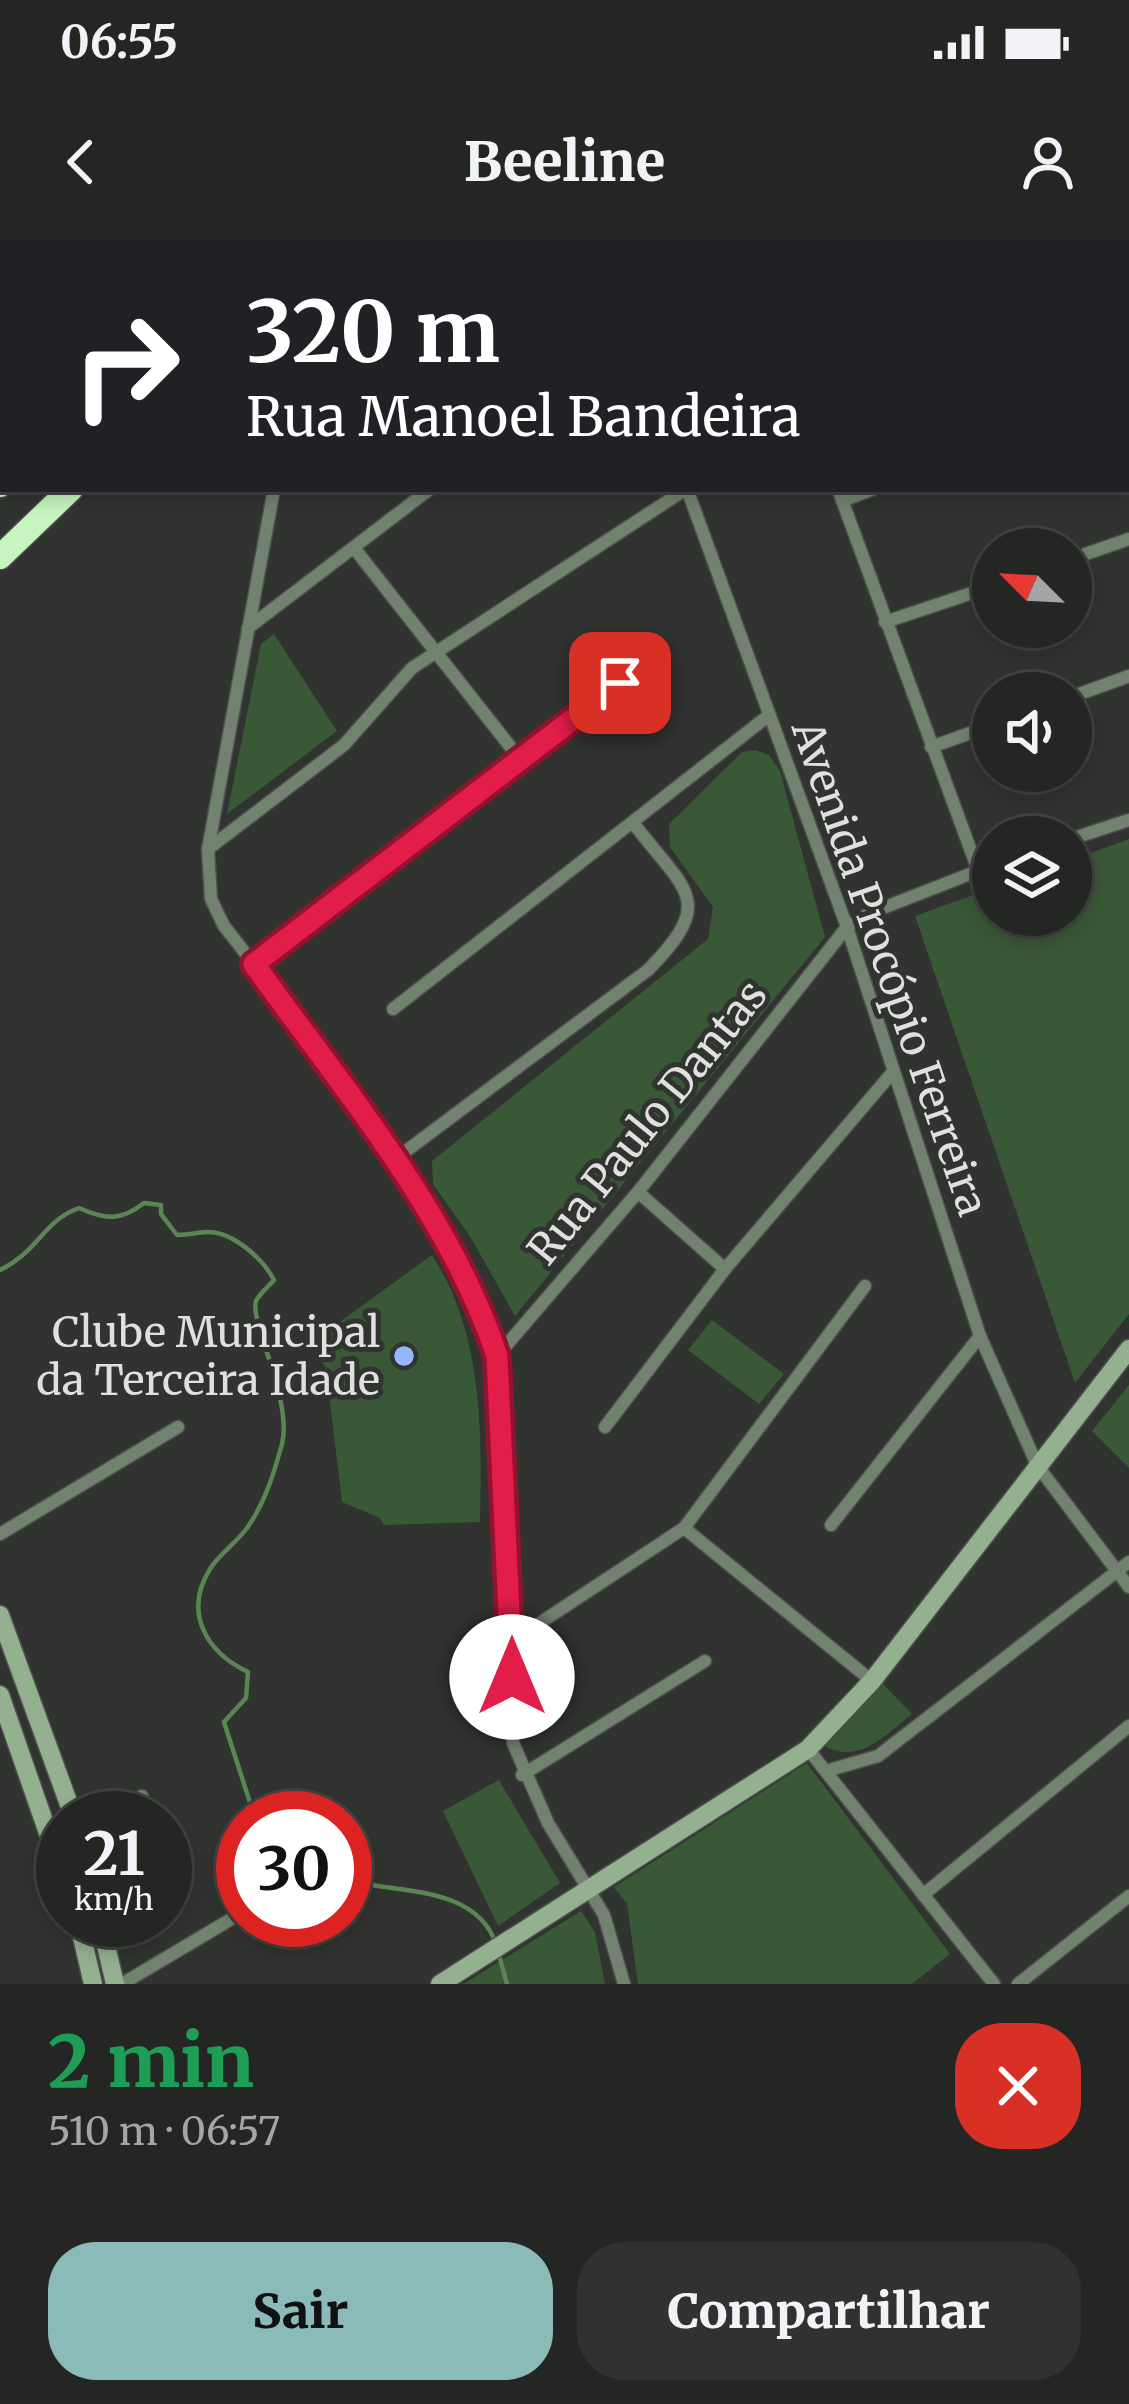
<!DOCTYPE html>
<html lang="pt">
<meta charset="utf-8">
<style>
body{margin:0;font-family:Merriweather,serif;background:#303231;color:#f1f3f6;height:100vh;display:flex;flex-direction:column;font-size:45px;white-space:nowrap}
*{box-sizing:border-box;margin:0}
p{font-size:39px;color:#a3a5a6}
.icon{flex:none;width:66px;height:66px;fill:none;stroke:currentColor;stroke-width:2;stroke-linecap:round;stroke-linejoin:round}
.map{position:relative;height:1744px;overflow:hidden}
.sheet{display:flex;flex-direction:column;background:#242624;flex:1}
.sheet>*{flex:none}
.banner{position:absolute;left:0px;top:0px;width:1131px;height:252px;box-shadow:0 6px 18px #0003,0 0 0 3px #414341;background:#202124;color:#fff;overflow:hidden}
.needle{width:78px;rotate:294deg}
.controls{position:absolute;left:972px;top:288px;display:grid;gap:24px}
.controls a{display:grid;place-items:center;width:120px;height:120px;border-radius:50%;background:#242624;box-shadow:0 6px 18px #0003,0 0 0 3px #414341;font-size:60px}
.speed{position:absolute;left:36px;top:1551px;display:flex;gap:24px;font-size:60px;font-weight:700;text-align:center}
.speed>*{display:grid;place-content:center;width:156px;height:156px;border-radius:50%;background:#242624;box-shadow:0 6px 18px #0003,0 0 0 3px #414341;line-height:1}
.speed small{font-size:30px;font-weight:400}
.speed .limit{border:18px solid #d22;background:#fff;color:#111}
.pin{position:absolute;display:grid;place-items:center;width:102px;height:102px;color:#fff;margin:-51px;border-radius:24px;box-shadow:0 6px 18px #0006}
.me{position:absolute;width:132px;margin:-66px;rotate:0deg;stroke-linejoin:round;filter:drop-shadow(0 0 9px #0008)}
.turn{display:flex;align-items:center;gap:42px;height:252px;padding:0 48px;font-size:54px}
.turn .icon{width:156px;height:156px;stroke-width:2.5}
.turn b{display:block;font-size:84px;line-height:102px}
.round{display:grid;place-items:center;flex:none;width:126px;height:126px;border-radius:48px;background:#303231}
.overview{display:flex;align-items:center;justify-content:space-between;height:204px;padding:0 48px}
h1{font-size:72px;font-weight:800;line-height:90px;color:#1e9e55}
.primary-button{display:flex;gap:24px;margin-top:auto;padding:24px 48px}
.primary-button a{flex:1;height:138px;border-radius:48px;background:#8bbbb9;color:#111;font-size:48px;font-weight:800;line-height:138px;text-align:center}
.primary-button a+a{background:#303231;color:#f1f3f6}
.status{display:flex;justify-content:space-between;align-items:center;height:84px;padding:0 60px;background:#242624;direction:ltr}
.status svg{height:33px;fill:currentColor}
header{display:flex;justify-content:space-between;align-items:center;height:156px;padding:0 48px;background:#242624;font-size:54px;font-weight:800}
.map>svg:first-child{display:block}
.green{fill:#395835}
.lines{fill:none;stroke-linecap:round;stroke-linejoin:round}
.stream{stroke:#5b8555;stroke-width:4.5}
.street-casing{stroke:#4c4f4c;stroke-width:15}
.secondary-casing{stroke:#4c4f4c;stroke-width:21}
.highway-casing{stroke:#4c4f4c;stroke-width:27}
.street{stroke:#71836e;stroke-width:12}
.secondary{stroke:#93b18f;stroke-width:18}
.highway{stroke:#c6f5bf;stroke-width:24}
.route-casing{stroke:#92132f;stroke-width:30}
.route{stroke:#e11d48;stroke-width:21}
.poi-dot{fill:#95b7fd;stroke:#303330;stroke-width:4.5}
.labels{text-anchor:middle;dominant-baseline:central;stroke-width:10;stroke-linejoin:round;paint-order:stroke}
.street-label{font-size:42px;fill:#e0e1df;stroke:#303330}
.poi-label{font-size:42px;fill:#e0e1df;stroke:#303330;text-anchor:end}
</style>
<div class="status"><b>06:55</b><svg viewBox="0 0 49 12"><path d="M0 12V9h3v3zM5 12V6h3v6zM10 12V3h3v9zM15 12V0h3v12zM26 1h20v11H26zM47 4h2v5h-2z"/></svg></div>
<header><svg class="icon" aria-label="back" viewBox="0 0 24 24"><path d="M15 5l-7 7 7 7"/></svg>Beeline<svg class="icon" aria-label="person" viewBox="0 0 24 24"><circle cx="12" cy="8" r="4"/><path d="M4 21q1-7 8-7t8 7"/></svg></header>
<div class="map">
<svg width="1129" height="1744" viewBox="0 0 1129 1744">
<rect width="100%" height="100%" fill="#303330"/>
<g class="green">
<polygon points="274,394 337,491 227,574 261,404"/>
<polygon points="755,510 769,515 780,531 825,697 515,1076 471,998 433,944 432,921 708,699 713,667 670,607 669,584 742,512"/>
<polygon points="1129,599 1129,1074 1075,1143 915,676 993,648 993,675 1071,675 1071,620"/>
<path d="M432 1015C483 1093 482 1192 480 1282L384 1285 380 1278 342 1262 326 1128 309 1104Z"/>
<polygon points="712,1080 784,1134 759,1164 688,1110"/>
<polygon points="1129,1145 1129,1228 1092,1191"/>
<path d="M883 1444 912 1474C885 1495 860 1525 824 1506Z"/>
<polygon points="807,1523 950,1714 912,1744 638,1744 627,1664 614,1647"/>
<polygon points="499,1540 560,1643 498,1686 443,1571"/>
<polygon points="581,1671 595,1692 605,1744 463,1744"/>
</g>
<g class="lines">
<g class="stream">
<path d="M0 1030C39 1011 43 981 79 968 106 980 121 981 144 963L161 965V974L177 995C188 995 195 993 205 992 232 990 263 1019 274 1040 269 1046 259 1054 256 1061 249 1080 293 1161 282 1204 274 1233 265 1263 247 1288 236 1303 219 1314 210 1329 183 1372 206 1412 248 1432L246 1458 224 1482 255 1578"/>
<path d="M345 1640C393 1653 476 1644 496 1704"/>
<polyline points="499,1715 507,1744"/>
</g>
<g class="street-casing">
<g id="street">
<polyline points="595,0 596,3"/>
<polyline points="746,0 747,3"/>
<polyline points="1090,0 1091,3"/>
<polyline points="497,3 501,0"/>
<polyline points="794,3 802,0"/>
<polyline points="1128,106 1129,109"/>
<polyline points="1128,155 1129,154"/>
<path d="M274 249 208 609 211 659 224 686C267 739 305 796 345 851 405 936 464 1017 497 1116L514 1400 513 1503 548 1583 604 1675 624 1744"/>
<polyline points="687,249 847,687 980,1096 1037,1225 1129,1347"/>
<polyline points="838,249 978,630"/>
<polyline points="842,261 874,249"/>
<polyline points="354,308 520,519"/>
<polyline points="1071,319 1129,299"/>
<polyline points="885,382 993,346"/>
<polyline points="248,388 430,249"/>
<polyline points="1071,457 1129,436"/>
<polyline points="931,507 993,485"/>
<polyline points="1071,599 1129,580"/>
<polyline points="208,609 344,505 412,428 686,249"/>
<polyline points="254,724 653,418"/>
<polyline points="393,769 768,476"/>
<path d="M394 920 648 730C717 660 686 652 634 584"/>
<polyline points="638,952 725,1029"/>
<polyline points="497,1116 638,952 847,687 870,673 993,625"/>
<polyline points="605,1187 725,1029 892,833"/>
<polyline points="831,1285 980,1096"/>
<polyline points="684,1288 872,1441"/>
<polyline points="0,1294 178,1187"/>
<polyline points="514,1400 684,1288 865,1046"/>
<polyline points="808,1509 994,1744"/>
<polyline points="826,1531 878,1516 1129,1322"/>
<polyline points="522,1535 705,1421"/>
<polyline points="104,1578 142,1556"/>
<polyline points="923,1655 1129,1486"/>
<polyline points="122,1744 238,1675"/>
<polyline points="1018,1744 1129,1656"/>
</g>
</g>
<g class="secondary-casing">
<g id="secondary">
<polyline points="209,3 217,0"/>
<polyline points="0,68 3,67"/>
<polyline points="0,1375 74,1578"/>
<polyline points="0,1455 63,1636"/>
<polyline points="78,1680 93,1744"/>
<polyline points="100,1680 115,1744"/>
<polyline points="440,1744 808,1509 872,1441 1129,1109"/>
</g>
</g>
<g class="highway-casing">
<g id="highway">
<polyline points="306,3 310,0"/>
<polyline points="384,3 387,0"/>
<polyline points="0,245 3,242"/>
<polyline points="0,317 71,249"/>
</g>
</g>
<use href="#street" class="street"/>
<use href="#secondary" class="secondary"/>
<use href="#highway" class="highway"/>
</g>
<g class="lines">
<g class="route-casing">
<path id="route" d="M512 1437 497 1116C449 971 342 848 254 724L620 443"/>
</g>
<use href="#route" class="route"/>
</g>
<circle class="poi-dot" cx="404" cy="1116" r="12"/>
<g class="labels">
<g class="street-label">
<text transform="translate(890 728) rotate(71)">Avenida Procópio Ferreira</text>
<text transform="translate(647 882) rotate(-51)">Rua Paulo Dantas</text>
</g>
<g class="poi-label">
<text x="380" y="1092">Clube Municipal<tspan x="380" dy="48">da Terceira Idade</tspan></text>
</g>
</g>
</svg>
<div class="controls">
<a><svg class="needle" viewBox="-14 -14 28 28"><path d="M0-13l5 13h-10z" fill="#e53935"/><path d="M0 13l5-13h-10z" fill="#a3a5a6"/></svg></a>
<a><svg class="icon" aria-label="sound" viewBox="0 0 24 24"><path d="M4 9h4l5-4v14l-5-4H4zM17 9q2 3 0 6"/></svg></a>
<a><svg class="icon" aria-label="layers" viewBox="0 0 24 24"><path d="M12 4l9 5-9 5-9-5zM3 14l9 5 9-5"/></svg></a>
</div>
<div class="speed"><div>21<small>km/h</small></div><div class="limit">30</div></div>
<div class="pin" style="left:620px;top:443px;background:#d93025"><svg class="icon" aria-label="arrive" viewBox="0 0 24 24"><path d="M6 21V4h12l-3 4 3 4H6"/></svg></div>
<svg class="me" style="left:512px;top:1437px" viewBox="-20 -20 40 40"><circle r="19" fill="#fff"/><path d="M0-13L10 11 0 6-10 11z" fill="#e11d48"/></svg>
<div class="banner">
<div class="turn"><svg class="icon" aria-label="right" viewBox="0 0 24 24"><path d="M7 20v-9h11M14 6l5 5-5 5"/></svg><div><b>320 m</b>Rua Manoel Bandeira</div></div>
</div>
</div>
<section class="sheet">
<div class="overview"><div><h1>2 min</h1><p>510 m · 06:57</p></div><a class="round" style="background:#d93025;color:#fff"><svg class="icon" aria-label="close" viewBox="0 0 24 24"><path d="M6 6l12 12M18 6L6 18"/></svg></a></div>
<div class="primary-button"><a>Sair</a><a>Compartilhar</a></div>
</section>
